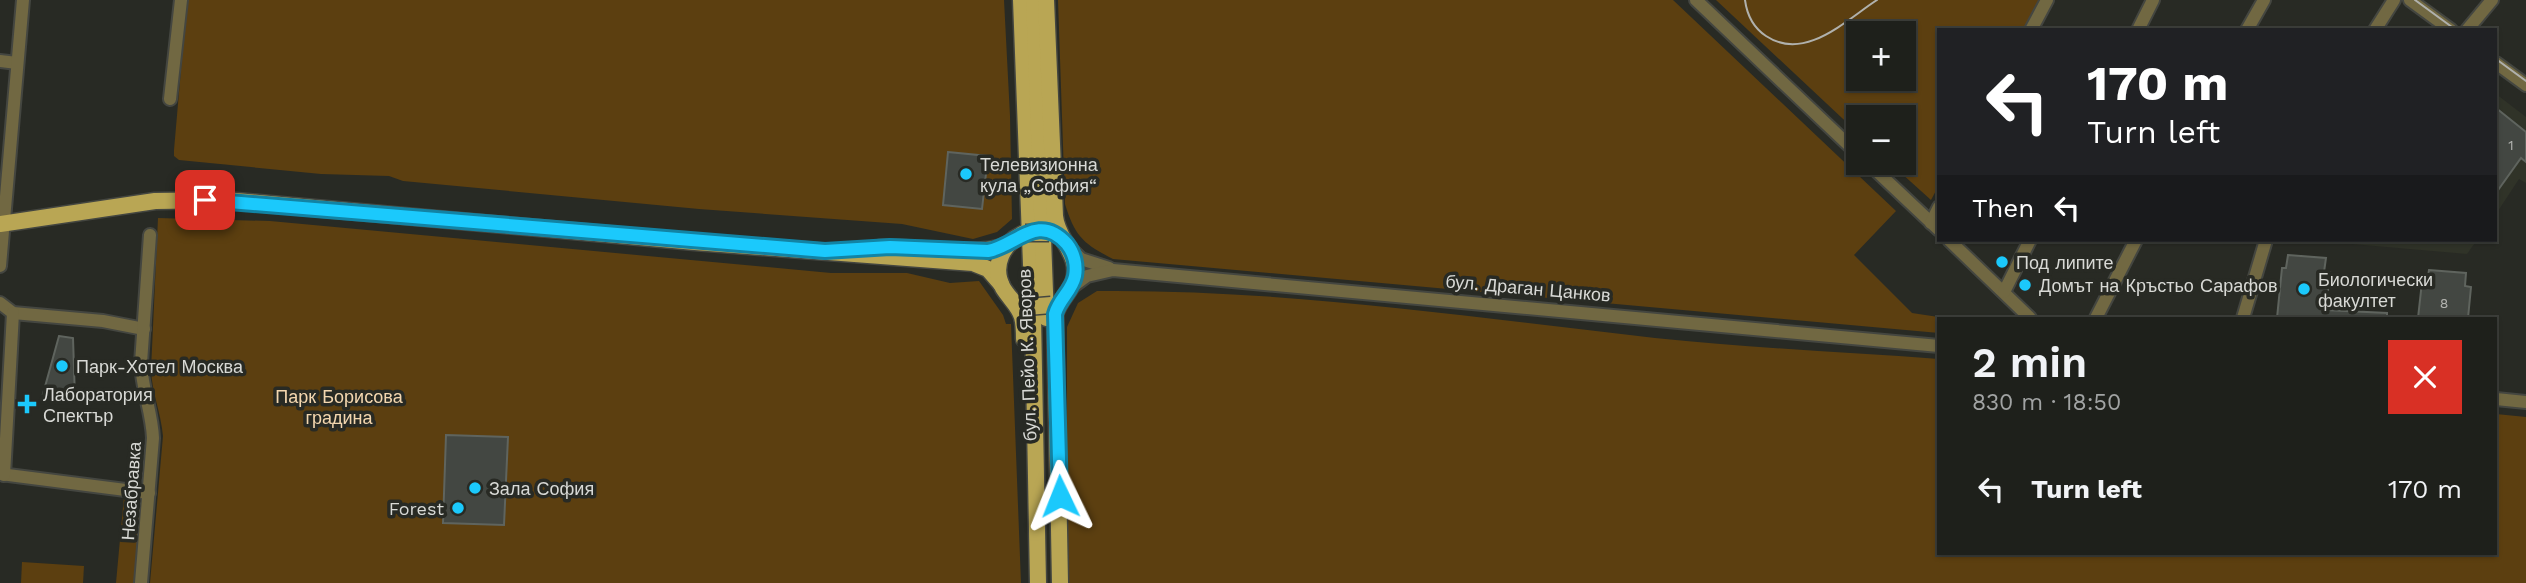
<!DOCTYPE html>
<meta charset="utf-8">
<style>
body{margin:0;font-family:"Work Sans",sans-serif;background:#262824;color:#f1f3f6;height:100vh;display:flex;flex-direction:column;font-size:26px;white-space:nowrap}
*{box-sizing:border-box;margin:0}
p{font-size:23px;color:#a1a3a3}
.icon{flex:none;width:38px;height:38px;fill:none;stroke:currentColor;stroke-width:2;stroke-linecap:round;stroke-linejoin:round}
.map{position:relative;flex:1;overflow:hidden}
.sheet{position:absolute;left:1937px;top:317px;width:560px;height:238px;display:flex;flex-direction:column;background:#1e201b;border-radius:0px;box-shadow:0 2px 5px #0004,0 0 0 2px #3c3e3a}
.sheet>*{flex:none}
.hud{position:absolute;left:1937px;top:28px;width:560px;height:214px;border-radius:0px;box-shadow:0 2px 5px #0004,0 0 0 2px #3c3e3a;background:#202124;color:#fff;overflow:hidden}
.controls{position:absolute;left:1846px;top:21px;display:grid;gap:14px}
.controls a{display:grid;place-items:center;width:70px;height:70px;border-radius:0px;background:#1e201b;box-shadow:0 2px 5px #0004,0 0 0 2px #3c3e3a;font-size:35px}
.pin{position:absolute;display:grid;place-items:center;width:60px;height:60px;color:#fff;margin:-30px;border-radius:14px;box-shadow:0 4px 10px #0006}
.me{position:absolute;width:77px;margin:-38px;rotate:358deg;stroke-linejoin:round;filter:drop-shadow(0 0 5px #0008)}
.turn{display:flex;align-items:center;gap:24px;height:147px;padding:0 35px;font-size:32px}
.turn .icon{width:91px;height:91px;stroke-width:2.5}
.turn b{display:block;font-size:49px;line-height:60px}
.then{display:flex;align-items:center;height:66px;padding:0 35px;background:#0003;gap:14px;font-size:26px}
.round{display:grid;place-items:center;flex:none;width:74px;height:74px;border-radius:0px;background:#262824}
.overview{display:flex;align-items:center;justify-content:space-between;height:119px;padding:0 35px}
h1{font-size:42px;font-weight:600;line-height:52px}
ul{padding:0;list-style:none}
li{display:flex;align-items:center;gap:21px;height:105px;padding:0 35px}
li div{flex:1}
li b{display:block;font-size:26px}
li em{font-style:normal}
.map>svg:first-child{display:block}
.built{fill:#303328}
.green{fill:#5c3f10;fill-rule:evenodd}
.building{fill:#434742;stroke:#5f645e;stroke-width:2}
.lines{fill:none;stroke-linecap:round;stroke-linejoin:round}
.minor-casing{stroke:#444640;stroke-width:16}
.major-casing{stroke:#444640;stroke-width:19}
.minor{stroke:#716842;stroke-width:12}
.major{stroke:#b9a654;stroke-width:16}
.tram{stroke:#b0b1ad;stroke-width:2}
.major-bridge-casing{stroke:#444640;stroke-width:19;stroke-linecap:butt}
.major-bridge{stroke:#b9a654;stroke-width:16}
.route-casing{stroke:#1283a4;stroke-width:18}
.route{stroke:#1bc9fc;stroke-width:12}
.poi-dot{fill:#1bc9fc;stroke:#282a24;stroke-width:2.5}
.labels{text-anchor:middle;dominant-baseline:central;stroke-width:7;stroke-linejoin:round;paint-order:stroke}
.number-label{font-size:14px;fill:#b3b4b0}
.poi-label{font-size:18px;fill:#d8d9d5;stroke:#282a24;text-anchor:start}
.street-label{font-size:18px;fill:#d8d9d5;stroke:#282a24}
.park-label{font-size:18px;fill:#f4d7af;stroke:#282a24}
</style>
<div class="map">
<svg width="2526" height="583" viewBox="0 0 2526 583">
<rect width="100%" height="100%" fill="#282a24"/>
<g class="built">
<polygon points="2496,94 2526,117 2526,183 2519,179 2496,214"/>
<polygon points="2306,240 2477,240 2467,254"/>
</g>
<g class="green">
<polygon points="187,0 1004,0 1010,116 1012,219 997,232 973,239 902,224 699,209 403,181 389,176 321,174 179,160 174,156 174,150"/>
<path d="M1058 0H1673L1896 211 1854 255 1912 313 1945 318H1939V333L1113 259C1084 244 1075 237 1065 204Z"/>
<path d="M1716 0H2039L2023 30H1939V185L1931 200 1890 163H1904V117H1858V133ZM1904 33V79H1858V33Z"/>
<path d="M158 218 270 221 831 273H907L950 283 979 281 1003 315 1006 324H1011L1021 583H150L163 436C161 413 152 393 151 370Z"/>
<path d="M1097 291C1283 289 1470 317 1655 338 1749 348 1844 352 1939 359V553H2496V414L2526 417V583H1067V327L1078 303Z"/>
<polygon points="124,496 144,497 136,583 116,583"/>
<polygon points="22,562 84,566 83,583 21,583"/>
</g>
<g class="building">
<polygon points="2496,108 2526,132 2526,162 2521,158 2496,193"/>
<polygon points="948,152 988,156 982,209 943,205"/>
<polygon points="2288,255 2326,258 2324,272 2330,272 2326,310 2387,313 2387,318 2277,318 2282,268 2286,268"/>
<polygon points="2429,270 2466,273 2465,286 2471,287 2468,318 2418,318 2422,282 2427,283"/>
<polygon points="59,336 73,338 75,398 43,394"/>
<polygon points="446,435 508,437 504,525 443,523"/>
</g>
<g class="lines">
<g class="minor-casing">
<g id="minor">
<polyline points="1696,0 1858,154"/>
<polyline points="2410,0 2451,30"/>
<polyline points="2031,30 2047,0"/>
<polyline points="2138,30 2153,0"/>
<polyline points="2247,30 2264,0"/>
<polyline points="2375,30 2394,0"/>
<polyline points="2467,30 2492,0"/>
<polyline points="0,61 17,63"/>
<polyline points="2496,63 2526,85"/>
<polyline points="170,99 181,0"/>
<polyline points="1868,163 1939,230"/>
<polyline points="1931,223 1939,207"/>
<polyline points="1949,240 2030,318"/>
<polyline points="1070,248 1081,259 1109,268"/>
<polyline points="0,266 23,0"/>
<polyline points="1072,287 1087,276 1113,270 1939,346"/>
<polyline points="2004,292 2030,240"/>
<polyline points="0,303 13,313 103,321 144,329"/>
<polyline points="2096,318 2136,240"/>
<polyline points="2243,318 2266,240"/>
<polyline points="2496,399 2526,402"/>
<polyline points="0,474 149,493"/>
<polyline points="4,475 13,313"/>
<path d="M141 583 153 438C152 413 142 389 141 363L150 235"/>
</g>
</g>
<g class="major-casing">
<g id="major">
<polyline points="1021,0 1033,317 1038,583"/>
<polyline points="1034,0 1046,318"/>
<path d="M1046 0 1055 216C1057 240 1081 255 1074 280 1070 293 1058 301 1055 315L1060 583"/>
<polyline points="0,224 155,201 225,200 695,242 973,263 988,269 1001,284"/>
<path d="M879 248C909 246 988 258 1008 244"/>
<path d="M1024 339C1024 332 1024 324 1022 317 1019 306 1009 298 1003 288 991 266 1003 242 1025 233"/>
</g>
</g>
<use href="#minor" class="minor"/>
<use href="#major" class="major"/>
<g class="tram">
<path d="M1745 0C1747 15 1754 28 1766 36 1805 62 1846 20 1877 0"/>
<polyline points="2415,0 2456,30"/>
<polyline points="2496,59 2526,81"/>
</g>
<g class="major-bridge-casing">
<g id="major-bridge">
<polyline points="1025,233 1049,233"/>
<polyline points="1027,307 1051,305"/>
</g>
</g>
<use href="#major-bridge" class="major-bridge"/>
</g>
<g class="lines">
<g class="route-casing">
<path id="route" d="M205 200 825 251 890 247 988 251C1015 247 1038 211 1067 244 1074 253 1077 265 1075 276 1072 291 1059 299 1055 314L1060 496"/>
</g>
<use href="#route" class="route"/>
</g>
<g class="poi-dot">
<circle cx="966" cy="174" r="7"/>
<circle cx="2002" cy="262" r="7"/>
<circle cx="2025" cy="285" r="7"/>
<circle cx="2304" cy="289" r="7"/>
<circle cx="62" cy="366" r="7"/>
<path d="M23.5 393.5h7v7h7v7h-7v7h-7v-7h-7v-7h7z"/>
<circle cx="475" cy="488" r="7"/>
<circle cx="458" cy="508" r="7"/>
</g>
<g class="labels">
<g class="number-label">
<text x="2511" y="145">1</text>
<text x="2444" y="303">8</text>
</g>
<g class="poi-label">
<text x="980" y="164">Телевизионна<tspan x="980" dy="21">кула „София“</tspan></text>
<text x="2016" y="262">Под липите</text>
<text x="2318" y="279">Биологически<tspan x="2318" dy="21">факултет</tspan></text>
<text x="2039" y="285">Домът на Кръстьо Сарафов</text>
<text x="76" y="366">Парк-Хотел Москва</text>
<text x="43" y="394">Лаборатория<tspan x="43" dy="21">Спектър</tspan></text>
<text x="489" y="488">Зала София</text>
<text x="444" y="508" text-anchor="end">Forest</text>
</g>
<g class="street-label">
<text transform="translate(1528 288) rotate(5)">бул. Драган Цанков</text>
<text transform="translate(1027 355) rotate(-92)">бул. Пейо К. Яворов</text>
<text transform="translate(131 491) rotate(-86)">Незабравка</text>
</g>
<g class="park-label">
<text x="339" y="396">Парк Борисова<tspan x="339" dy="21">градина</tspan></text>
</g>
</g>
</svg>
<div class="controls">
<a>+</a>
<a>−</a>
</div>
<div class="pin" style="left:205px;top:200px;background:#d93025"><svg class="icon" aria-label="arrive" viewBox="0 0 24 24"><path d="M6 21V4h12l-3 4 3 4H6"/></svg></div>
<svg class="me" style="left:1060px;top:496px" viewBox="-20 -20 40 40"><path d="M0-17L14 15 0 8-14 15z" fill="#1bc9fc" stroke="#fff" stroke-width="4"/></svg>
<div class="hud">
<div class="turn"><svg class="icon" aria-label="left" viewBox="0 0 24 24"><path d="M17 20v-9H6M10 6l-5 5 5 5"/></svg><div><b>170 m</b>Turn left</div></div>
<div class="then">Then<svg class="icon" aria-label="left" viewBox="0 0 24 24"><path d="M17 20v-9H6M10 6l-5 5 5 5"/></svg></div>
</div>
<section class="sheet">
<div class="overview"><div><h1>2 min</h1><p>830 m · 18:50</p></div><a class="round" style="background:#d93025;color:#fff"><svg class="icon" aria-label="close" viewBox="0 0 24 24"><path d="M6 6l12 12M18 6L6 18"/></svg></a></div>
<ul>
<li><svg class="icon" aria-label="left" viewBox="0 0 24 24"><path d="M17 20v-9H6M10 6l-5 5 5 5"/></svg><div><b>Turn left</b></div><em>170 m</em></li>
</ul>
</section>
</div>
